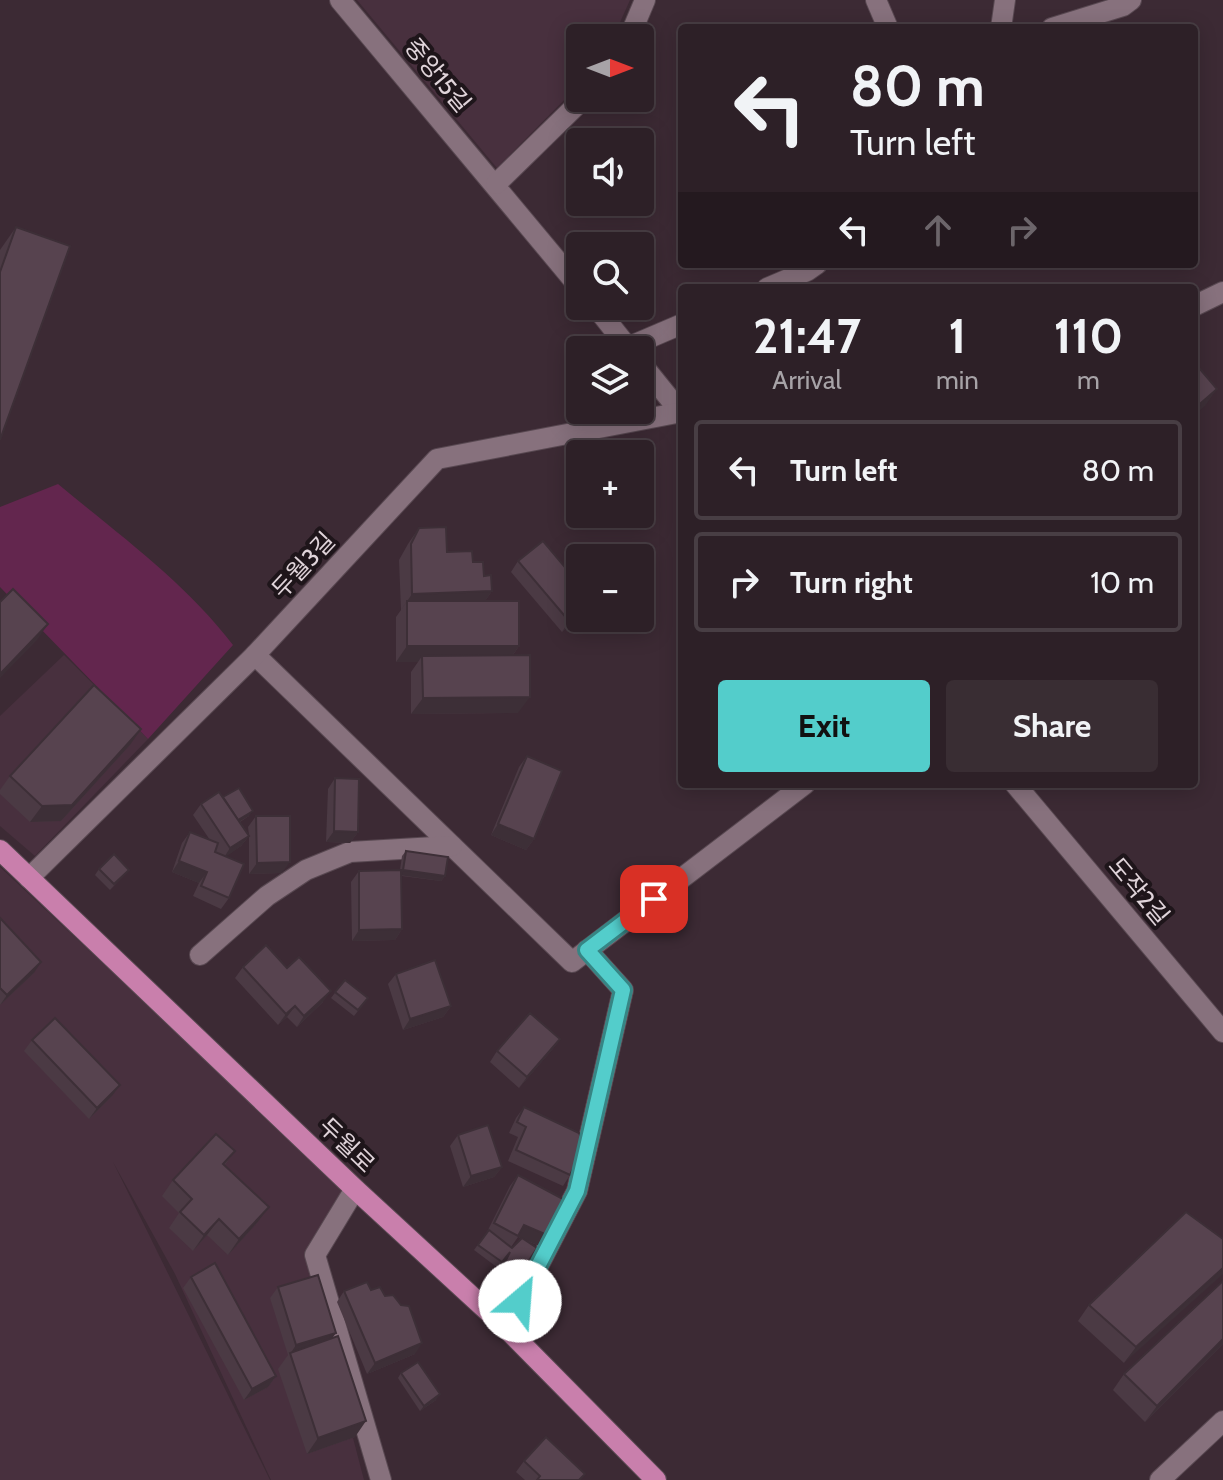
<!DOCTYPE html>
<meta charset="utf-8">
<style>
body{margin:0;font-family:Cabin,"Noto Sans KR",sans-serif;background:#392d33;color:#f1f3f6;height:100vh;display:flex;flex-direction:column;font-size:30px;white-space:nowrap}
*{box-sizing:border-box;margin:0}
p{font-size:26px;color:#a7a3a7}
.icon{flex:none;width:44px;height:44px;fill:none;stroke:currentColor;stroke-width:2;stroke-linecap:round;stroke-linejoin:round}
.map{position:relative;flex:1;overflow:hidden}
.details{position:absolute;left:678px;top:284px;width:520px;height:504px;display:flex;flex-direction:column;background:#2d2027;border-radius:8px;box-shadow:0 4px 20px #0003,0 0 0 2px #483e44}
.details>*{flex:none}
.top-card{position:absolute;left:678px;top:24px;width:520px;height:244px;border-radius:8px;box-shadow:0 4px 20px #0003,0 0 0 2px #483e44;background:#2d2027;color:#f1f3f6;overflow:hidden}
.needle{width:52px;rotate:90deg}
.fabs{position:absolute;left:566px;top:24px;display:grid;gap:16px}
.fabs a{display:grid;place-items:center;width:88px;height:88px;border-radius:8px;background:#2d2027;box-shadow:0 4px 20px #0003,0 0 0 2px #483e44;font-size:40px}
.pin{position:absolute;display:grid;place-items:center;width:68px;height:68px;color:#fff;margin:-34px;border-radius:16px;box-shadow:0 4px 12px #0006}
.me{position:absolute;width:88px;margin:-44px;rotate:27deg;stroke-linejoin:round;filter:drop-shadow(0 0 6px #0008)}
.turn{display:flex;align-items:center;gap:28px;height:168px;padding:0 40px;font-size:36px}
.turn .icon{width:104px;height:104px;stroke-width:2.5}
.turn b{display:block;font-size:56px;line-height:68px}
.lanes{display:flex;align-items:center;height:76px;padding:0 40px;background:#0003;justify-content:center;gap:40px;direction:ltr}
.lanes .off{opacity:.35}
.eta{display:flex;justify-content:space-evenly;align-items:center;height:136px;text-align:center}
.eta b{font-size:48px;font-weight:700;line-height:56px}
.action{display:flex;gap:16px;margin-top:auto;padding:16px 40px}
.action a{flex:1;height:92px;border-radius:8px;background:#53cdcb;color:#111;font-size:32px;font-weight:700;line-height:92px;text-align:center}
.action a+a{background:#392d33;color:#f1f3f6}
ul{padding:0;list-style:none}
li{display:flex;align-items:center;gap:24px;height:100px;margin:0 16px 12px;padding:0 24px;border:4px solid #483e44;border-radius:8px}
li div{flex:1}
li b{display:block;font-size:30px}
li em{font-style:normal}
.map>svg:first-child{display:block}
.built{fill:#48303e}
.green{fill:#63264e}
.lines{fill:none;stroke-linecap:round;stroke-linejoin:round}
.minor-casing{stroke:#584851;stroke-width:22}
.major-casing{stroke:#584851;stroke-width:22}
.minor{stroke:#87717d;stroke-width:20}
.major{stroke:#c97fac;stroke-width:20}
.wall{fill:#4b3a44;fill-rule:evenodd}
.shaded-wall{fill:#3d2f37}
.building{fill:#57434f;stroke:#3d2f37;stroke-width:2}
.route-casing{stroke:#368584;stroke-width:20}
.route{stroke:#53cdcb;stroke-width:14}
.labels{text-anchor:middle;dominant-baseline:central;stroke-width:8;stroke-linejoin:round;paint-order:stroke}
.street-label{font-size:24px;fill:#e0d4da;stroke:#1e151a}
</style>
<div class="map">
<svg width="1223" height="1480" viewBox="0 0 1223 1480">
<rect width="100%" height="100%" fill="#3c2a34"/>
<g class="built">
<polygon points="357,0 630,0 613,38 580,38 580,84 497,168"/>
<polygon points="64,655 148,739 35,856 0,826 0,716"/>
<polygon points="0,867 344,1189 305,1254 364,1480 271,1480 175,1274 113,1162 270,1480 0,1480"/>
</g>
<path class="green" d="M58 484C118 534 185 582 233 645L148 739 0 587V507Z"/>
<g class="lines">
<g class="minor-casing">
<g id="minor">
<polyline points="340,0 580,288"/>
<polyline points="876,0 888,28"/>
<polyline points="1001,28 1005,0"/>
<polyline points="1052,28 1123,6 1131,0"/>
<polyline points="629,38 645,0"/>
<polyline points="496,184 584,98"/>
<polyline points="767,288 807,271 817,264"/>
<polyline points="595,306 630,350"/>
<polyline points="1194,306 1223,292"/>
<polyline points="628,347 682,324"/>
<polyline points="640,362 682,414"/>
<polyline points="255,655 572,962 805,784"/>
<polyline points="1015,784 1223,1032"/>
<polyline points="29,878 255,655 437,459 682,412"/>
<polyline points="200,955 267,896 306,870 350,852 452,846"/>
<polyline points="355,1189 315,1255 381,1480"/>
<polyline points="506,1328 577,1191 623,990 587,950"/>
<polyline points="1160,1480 1223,1421"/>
</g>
</g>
<g class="major-casing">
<polyline id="major" points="0,850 355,1189 506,1328 656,1480"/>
</g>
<use href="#minor" class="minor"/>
<use href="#major" class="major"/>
</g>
<g class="wall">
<polygon points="16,227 0,440 0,250"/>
<polygon points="419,528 447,552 473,562 484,576 492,591 485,601 519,646 513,655 518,713 411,714 411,672 418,662 396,662 396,617 401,610 399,560 408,544"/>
<polygon points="518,561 580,616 562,632 511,572"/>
<polygon points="130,745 61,821 30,822 0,794 0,790 10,776"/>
<polygon points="527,756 534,839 526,850 491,835 519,767"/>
<polygon points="335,778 358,832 350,843 326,842 328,789"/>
<polygon points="223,797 249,816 240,822 249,835 248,827 256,816 282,873 249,874 249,836 241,846 226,856 229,898 221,909 193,896 199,883 172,872 182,843 190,832 210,840 193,815 201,804"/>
<polygon points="406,851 445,876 441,881 402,876 402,929 395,940 352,941 351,882 359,871 400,870 402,856"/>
<polygon points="99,869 129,870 110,890 95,875"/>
<polygon points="0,918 34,973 0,1005"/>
<polygon points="243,967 287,968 323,1002 297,1027 287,1017 278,1025 235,978"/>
<polygon points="396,974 451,1006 443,1017 403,1030 388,984"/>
<polygon points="345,980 368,998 354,1016 331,998"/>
<polygon points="560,1039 552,1050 519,1088 490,1062 497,1051"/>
<polygon points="32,1040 112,1096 89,1119 24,1051"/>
<polygon points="524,1107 570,1175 563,1186 508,1161 518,1137 509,1133 516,1118"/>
<polygon points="458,1135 502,1167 494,1177 463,1187 450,1146"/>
<polygon points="235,1151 225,1165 269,1207 257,1223 228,1255 207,1235 193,1251 169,1228 179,1213 162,1196 173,1180"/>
<path d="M518 1175 540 1246 524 1240 537 1248 515 1282 500 1272 506 1258 498 1268 474 1250 487 1232 510 1186ZM518 1237 521 1238 512 1248 511 1247Z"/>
<polygon points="1223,1239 1124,1363 1078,1321 1089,1305"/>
<polygon points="191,1277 276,1376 268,1387 244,1400 183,1288"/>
<polygon points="278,1287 332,1338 355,1437 307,1454 278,1369 288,1355 270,1298"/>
<polygon points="371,1290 385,1296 415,1354 367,1374 337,1302 344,1291"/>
<polygon points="1223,1344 1145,1422 1113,1390 1124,1374"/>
<polygon points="401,1373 436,1400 420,1411 398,1378"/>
<polygon points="524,1461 581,1480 525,1480 516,1472"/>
</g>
<g class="shaded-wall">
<polygon points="1217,389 1205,406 1194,415 1194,409"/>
<polygon points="492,591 481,607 407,601 401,610 412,594"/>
<polygon points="580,612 580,616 562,632 569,621"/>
<polygon points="48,624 37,640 0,678 0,674"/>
<polygon points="407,646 519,646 508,662 422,656 418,662 396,662"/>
<polygon points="530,697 518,713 411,714 423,698"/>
<polygon points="141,729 130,745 61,821 30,822 42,806"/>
<polygon points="253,811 249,816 232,826 236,821"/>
<polygon points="498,824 534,839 526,850 491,835"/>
<polygon points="334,831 358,832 350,843 326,842"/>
<polygon points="249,836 241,846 223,859 230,848"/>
<polygon points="179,861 207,872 199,883 172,872"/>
<polygon points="290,862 282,873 249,874 257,863"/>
<polygon points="403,870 445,876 441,881 399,875"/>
<polygon points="402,929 395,940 352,941 359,930"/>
<polygon points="41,962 34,973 0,1005 7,995"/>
<polygon points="331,991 323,1002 297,1027 304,1016"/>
<polygon points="295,1006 287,1017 278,1025 286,1014"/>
<polygon points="451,1006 443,1017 403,1030 410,1019"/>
<polygon points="560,1039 552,1050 519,1088 527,1077"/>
<polygon points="120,1085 112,1096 89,1119 97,1108"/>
<polygon points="502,1167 494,1177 463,1187 471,1176"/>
<polygon points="269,1207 257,1223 228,1255 239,1239"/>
<polygon points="219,1219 207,1235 193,1251 204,1235"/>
<polygon points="524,1225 547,1235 540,1246 518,1237"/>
<polygon points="1223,1268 1223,1274 1124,1363 1136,1347"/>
<polygon points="336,1333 328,1344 290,1354 296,1345"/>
<polygon points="1223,1339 1223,1344 1145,1422 1157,1406"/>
<polygon points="422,1343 415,1354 367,1374 375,1363"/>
<polygon points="276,1376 268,1387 244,1400 252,1389"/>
<polygon points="440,1394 436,1400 420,1411 424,1406"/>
<polygon points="366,1421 355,1437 307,1454 318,1438"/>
</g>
<g class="building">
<polygon points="16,227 70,246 0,440 0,272"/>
<polygon points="1194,362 1217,389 1194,409"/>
<polygon points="446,527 447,552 472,551 473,562 483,562 484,576 491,575 492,591 412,594 411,544 419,528"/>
<polygon points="543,541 580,585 580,612 569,621 518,561"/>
<polygon points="13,589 48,624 0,674 0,602"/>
<rect x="407" y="601" width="112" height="45"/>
<polygon points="530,655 530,697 423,698 422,656"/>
<polygon points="94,685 141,729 72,805 42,806 10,776"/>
<polygon points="527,756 562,771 534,839 498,824"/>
<polygon points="335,778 359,779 358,832 334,831"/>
<polygon points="239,788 253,811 238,820 223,797"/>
<polygon points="219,792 249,836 230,848 201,804"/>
<polygon points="256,816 290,816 290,862 257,863"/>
<polygon points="190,832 218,843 215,852 244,864 229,898 201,886 207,872 179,861"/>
<polygon points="406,851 448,857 445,876 403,870"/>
<polygon points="114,854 129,870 114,884 99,869"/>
<polygon points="401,870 402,929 359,930 359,871"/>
<polygon points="0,918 41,962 7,995 0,988"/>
<polygon points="266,945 287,968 299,957 331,991 304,1016 295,1006 286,1014 243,967"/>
<polygon points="435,960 451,1006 410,1019 396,974"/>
<polygon points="345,980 368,998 358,1010 335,992"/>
<polygon points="530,1013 560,1039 527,1077 497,1051"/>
<polygon points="55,1018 120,1085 97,1108 32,1040"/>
<polygon points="524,1107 579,1133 585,1145 570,1175 516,1150 526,1127 517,1122"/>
<polygon points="488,1125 502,1167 471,1176 458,1135"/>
<polygon points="216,1134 235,1151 223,1164 269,1207 239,1239 219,1219 204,1235 180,1212 192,1199 173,1180"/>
<polygon points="518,1175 563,1199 547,1235 524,1225 518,1236 494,1223"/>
<polygon points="1186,1212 1223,1239 1223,1268 1136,1347 1089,1305"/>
<polygon points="489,1230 512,1248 522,1238 537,1248 519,1276 503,1266 510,1252 502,1262 478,1245"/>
<polygon points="215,1263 276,1376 252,1389 191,1277"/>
<polygon points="318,1275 336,1333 296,1345 278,1287"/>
<polygon points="1223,1281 1223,1339 1157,1406 1124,1374"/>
<polygon points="367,1282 371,1290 380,1287 385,1296 393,1295 401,1305 409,1306 422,1343 375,1363 344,1291"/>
<polygon points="338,1336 366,1421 318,1438 290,1353"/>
<polygon points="418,1362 440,1394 424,1406 401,1373"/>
<polygon points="546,1437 585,1474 579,1480 537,1480 540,1476 524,1461"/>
</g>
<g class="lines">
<g class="route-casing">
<polyline id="route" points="520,1301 577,1191 623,990 587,950 654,899"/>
</g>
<use href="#route" class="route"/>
</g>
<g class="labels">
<g class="street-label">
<text transform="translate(438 75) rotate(50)">중앙15길</text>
<text transform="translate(303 565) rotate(-47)">두월3길</text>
<text transform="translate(1139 891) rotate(50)">도작2길</text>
<text transform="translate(347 1145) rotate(44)">두월로</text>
</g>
</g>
</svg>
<div class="fabs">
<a><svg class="needle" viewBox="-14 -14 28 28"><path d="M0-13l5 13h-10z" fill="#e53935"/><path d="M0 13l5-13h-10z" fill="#a7a3a7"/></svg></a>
<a><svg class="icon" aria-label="sound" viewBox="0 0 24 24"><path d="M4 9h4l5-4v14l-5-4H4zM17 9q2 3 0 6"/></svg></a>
<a><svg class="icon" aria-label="search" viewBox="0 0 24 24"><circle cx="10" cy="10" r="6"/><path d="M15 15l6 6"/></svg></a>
<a><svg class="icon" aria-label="layers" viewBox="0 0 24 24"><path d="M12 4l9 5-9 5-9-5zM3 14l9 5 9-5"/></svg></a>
<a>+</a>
<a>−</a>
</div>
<div class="pin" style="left:654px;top:899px;background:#d93025"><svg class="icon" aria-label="arrive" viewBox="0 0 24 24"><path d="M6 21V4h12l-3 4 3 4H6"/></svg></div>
<svg class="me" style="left:520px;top:1301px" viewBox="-20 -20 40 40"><circle r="19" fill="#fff"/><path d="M0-13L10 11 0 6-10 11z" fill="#53cdcb"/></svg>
<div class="top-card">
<div class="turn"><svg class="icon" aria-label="left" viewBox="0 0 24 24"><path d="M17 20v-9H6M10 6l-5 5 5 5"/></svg><div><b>80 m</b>Turn left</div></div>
<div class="lanes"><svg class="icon" aria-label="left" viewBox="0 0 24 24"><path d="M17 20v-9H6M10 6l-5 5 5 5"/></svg><svg class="icon off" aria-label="ahead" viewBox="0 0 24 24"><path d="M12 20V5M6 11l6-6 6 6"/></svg><svg class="icon off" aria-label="right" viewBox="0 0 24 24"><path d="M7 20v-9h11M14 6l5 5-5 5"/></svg></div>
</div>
<section class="details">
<div class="eta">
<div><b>21:47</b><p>Arrival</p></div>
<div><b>1</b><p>min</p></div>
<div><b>110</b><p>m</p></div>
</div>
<ul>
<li><svg class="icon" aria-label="left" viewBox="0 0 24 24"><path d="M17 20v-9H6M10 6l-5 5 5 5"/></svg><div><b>Turn left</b></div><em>80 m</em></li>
<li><svg class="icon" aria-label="right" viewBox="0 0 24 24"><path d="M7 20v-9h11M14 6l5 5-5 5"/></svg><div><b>Turn right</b></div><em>10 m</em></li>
</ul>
<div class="action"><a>Exit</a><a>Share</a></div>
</section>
</div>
